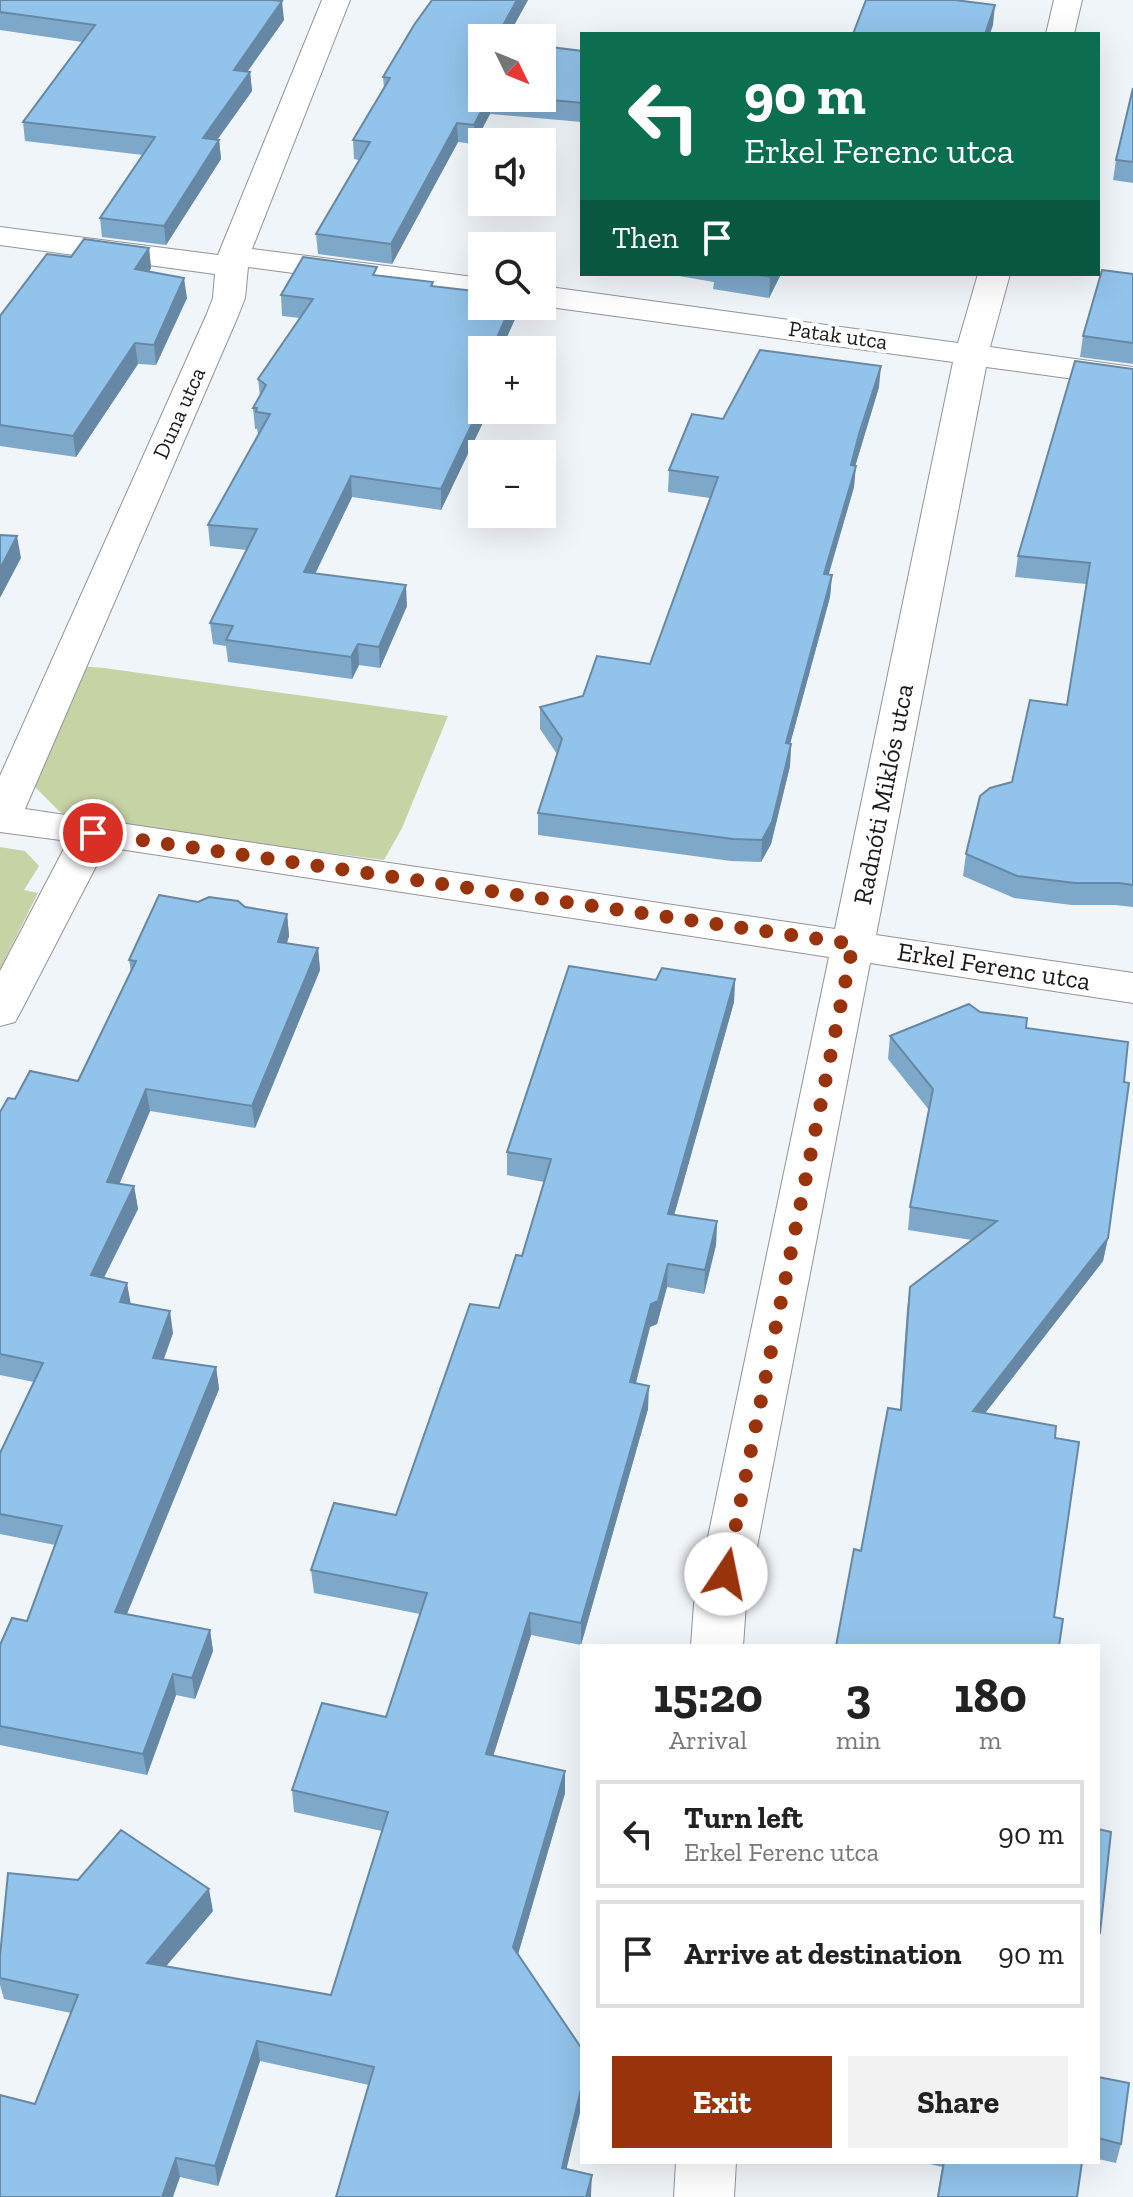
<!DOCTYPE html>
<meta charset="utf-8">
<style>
body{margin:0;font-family:"Zilla Slab",serif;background:#f2f2f2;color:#222;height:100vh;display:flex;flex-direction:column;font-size:30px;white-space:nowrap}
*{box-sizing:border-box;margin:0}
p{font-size:26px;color:#767676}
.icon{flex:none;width:44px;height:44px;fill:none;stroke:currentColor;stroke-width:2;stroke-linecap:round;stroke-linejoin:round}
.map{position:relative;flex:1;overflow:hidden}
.panel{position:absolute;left:580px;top:1644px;width:520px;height:520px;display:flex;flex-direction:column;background:#fff;border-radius:0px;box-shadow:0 8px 32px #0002}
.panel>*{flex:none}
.banner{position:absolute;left:580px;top:32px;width:520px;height:244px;border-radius:0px;box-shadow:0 8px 32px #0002;background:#0b6e4f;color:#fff;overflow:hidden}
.needle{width:52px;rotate:133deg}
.tools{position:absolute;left:468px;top:24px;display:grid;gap:16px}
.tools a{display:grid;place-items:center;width:88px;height:88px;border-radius:0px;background:#fff;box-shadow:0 8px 32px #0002;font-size:40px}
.pin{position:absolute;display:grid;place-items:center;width:68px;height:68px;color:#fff;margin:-34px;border:4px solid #fff;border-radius:50%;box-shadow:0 2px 8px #0007}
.me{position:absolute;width:88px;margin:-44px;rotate:11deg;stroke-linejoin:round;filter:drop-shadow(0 0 6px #0008)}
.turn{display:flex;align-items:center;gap:28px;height:168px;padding:0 32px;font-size:36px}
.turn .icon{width:104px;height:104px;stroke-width:2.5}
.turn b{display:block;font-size:56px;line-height:68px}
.then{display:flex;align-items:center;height:76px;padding:0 32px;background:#0003;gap:16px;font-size:30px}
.eta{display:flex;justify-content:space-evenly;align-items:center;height:136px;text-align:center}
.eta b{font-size:48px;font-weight:700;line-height:56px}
.primary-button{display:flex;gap:16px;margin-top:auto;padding:16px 32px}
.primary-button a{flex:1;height:92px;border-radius:0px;background:#99330c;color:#fff;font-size:32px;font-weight:700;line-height:92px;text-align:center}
.primary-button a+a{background:#f2f2f2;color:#222}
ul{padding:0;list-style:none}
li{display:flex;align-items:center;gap:24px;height:108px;margin:0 16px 12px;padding:0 16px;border:4px solid #e0e0e0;border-radius:0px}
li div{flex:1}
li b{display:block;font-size:30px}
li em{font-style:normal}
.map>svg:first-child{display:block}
.green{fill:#c6d3a5}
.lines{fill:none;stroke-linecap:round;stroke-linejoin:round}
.minor-casing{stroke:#909498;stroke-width:2}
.minor{fill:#fff;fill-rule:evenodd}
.wall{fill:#7ea8c9}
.shaded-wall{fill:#6688a4}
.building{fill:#92c3ea;stroke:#6688a4;stroke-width:2}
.route{stroke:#99330c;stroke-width:14;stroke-dasharray:0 25.2}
.labels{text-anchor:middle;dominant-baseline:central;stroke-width:8;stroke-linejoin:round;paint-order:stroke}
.far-street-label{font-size:22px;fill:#18191b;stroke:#fff}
.street-label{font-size:26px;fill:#18191b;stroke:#fff}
</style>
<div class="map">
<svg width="1133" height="2197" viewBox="0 0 1133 2197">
<rect width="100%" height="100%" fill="#f0f5f9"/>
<g class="green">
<polygon points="81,666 104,668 448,716 402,828 384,860 72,819 59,811 33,785"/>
<polygon points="0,847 25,851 39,866 24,890 38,893 0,969"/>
</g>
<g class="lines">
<g class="minor-casing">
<g id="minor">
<polygon points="322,0 350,0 252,249 482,278 482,298 248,267 245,298 238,316 25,809 835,929 953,362 542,306 542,286 958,343 978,274 1010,274 990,347 1133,367 1133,387 986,367 876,935 1133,973 1133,1003 870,963 746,1604 743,1646 691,1646 694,1604 829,957 106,847 21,1011 15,1022 0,1026 0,971 68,841 0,832 0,776 206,316 213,298 215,274 0,245 0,227 218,255"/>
<polygon points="1054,0 1082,0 1074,34 1046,34"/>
<polygon points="676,2162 736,2162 734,2197 674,2197"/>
</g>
</g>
<use href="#minor" class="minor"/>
</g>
<g class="wall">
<polygon points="0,0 279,0 284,20 247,72 250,72 252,91 217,140 219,140 221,159 166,245 102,237 100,218 143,155 25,141 23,122 82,42 0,30"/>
<polygon points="432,0 528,0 507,38 482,38 482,98 542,98 582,51 582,122 490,114 474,144 458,142 392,264 318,254 316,234 359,160 354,159 353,140 384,89 383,77"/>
<polygon points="1133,88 1133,183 1113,180 1116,160"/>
<polygon points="149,248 151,268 149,272 187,298 156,365 138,364 76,457 0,446 0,316 71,257"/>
<polygon points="667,274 781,274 769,298 713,289 714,282"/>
<polygon points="1133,274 1133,364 1080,357 1083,336"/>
<polygon points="378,275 433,282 433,287 516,317 505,341 482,410 489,410 441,510 352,497 315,573 407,606 380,668 359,665 352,679 228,662 226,646 213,644 210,623 247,550 210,546 208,525 259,433 258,433 257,429 255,429 253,408 260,396 258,379 300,318 282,316 281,295"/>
<polygon points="1133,369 1133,907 1115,905 1072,905 1014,898 963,876 966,854 1012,782 1067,705 1086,584 1015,577 1018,556"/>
<polygon points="879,387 855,466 854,487 829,574 832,575 830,597 790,744 791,744 790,766 771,844 761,862 731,861 538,835 538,813 557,754 540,729 540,707 583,696 650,664 710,498 668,492 669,470 723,419"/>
<polygon points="198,902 287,914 289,936 287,943 318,948 320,970 255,1128 150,1111 119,1184 134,1186 138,1209 104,1278 130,1304 173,1333 164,1359 216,1367 219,1389 127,1614 210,1630 213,1651 195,1699 176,1695 147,1775 0,1745 0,1645 27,1621 55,1545 0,1534 0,1453 34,1382 0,1375 0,1112 15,1099 78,1081 131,972 129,960"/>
<polygon points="735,979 734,1002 674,1215 717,1221 716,1245 704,1294 667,1287 657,1324 650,1327 636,1383 648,1409 581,1645 531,1635 493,1756 565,1793 518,1954 582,2049 582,2104 566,2169 591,2194 369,2085 260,2061 218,2186 180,2177 35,2104 71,2013 4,1999 0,1985 0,1956 213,1911 166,1966 331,1995 382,1831 294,1812 292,1790 386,1717 420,1614 314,1593 311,1570 396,1515 499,1308 522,1256 544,1182 507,1175 507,1152 656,980"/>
<polygon points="980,1012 1026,1028 1108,1238 1103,1261 985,1413 1055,1438 1054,1617 1059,1646 861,1551 900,1410 907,1309 910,1287 972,1240 908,1230 910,1207 929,1110 888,1059 890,1036"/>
<polygon points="1098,2077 1121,2144 1116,2163 1098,2159"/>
<polygon points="921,2162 1082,2162 1077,2197 937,2197 942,2167"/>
</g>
<g class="shaded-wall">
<polygon points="517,0 528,0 507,38 496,38"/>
<polygon points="282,1 284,20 235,89 234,70"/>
<polygon points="995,5 993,25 990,34 985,34"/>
<polygon points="250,72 252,91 205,157 203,138"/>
<polygon points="488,98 490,98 490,114 474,144 474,125"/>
<polygon points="457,123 458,142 392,264 391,244"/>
<polygon points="219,140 221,159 166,245 164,226"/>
<polygon points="149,248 151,268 137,290 135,269"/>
<polygon points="772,274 781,274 769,298 770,277"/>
<polygon points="184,278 187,298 156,365 154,345"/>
<polygon points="511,306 516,306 516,317 501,350 496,340"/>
<polygon points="135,343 138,364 76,457 73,436"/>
<polygon points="881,366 879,387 849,487 851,465"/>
<polygon points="482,403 482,410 489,410 441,510 441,489"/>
<polygon points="856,466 854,487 822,596 824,574"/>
<polygon points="351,476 352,497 306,593 304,572"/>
<polygon points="17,536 21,558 0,598 0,569"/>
<polygon points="832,575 830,597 784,766 786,743"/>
<polygon points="406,585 407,606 380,668 379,647"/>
<polygon points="358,644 359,665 352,679 351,657"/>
<polygon points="791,744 790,766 771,844 761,862 762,840"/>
<polygon points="287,914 289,936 280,964 278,942"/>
<polygon points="318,948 320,970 255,1128 252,1106"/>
<polygon points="735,979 734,1002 668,1237 668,1214"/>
<polygon points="146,1089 150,1111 111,1204 107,1182"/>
<polygon points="134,1186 138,1209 94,1297 91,1275"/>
<polygon points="717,1221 716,1245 704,1294 705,1270"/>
<polygon points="1108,1238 1103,1261 969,1434 973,1411"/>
<polygon points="668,1264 667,1287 657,1324 650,1327 630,1405 630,1382 651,1304"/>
<polygon points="127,1283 131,1305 120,1302"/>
<polygon points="170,1311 173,1333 156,1380 153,1358"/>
<polygon points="216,1367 219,1389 119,1633 115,1612"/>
<polygon points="649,1386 648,1409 581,1645 581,1623"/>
<polygon points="530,1613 531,1635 487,1776 486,1754"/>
<polygon points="210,1630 213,1651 195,1699 192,1678"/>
<polygon points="173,1674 176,1695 147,1775 143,1754"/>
<polygon points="565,1771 565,1793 514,1968 513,1947"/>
<polygon points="209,1889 213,1911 151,1984 147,1963"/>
<polygon points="257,2041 260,2061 218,2186 215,2166"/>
<polygon points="582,2085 582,2104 562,2188 562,2168"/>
<polygon points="176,2158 180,2177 173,2197 162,2197"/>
<polygon points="592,2175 591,2194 591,2197 586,2197"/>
</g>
<g class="building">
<polygon points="0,0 272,0 282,1 234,70 250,72 203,138 219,140 164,226 100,218 155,137 23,122 95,25 0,12"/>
<polygon points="432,0 517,0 496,38 482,38 482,98 488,98 474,125 457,123 391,244 316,234 370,142 353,140 390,78 383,77 414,25"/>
<polygon points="866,0 955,0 995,5 985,34 853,34"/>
<polygon points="542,46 582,51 582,103 531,98 542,98"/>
<polygon points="1133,88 1133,162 1116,160"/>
<polygon points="84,239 149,248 135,269 184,278 154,345 135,343 73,436 0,425 0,316 47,254 71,257"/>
<polygon points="303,257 377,267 373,275 433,282 431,286 482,292 482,306 511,306 496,340 511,342 507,350 482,350 482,403 441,489 351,476 304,572 406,585 379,647 358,644 351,657 226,640 233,626 210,623 257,529 208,525 270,414 256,412 257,408 253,408 266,385 258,379 313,299 281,295"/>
<polygon points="1102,270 1133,274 1133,343 1083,336"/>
<polygon points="753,274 772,274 770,277"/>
<polygon points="760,350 881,366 859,434 851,465 856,466 824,574 832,575 786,743 791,744 772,822 762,840 733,839 538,813 562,739 540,707 583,696 597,656 650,664 718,477 669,470 692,414 723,419"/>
<polygon points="1075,361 1133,369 1133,885 1119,883 1075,883 1017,876 966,854 980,796 990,788 1012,782 1030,700 1067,705 1090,563 1018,556"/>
<polygon points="0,535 17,536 0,569"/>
<polygon points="159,895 198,902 209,897 238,901 245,907 287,914 278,942 318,948 252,1106 146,1089 107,1182 134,1186 91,1275 127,1283 120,1302 170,1311 153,1358 216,1367 115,1612 210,1630 192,1678 173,1674 143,1754 0,1726 0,1645 12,1618 27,1621 62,1526 0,1514 0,1453 43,1363 0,1354 0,1112 8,1098 15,1099 30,1071 78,1081 136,961 129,960"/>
<polygon points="569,966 656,980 662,968 735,979 668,1214 717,1221 705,1270 668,1264 658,1301 651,1304 630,1382 649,1386 581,1623 530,1613 486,1754 565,1771 513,1947 582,2049 582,2085 562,2168 592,2175 586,2197 336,2197 374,2067 257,2041 215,2166 176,2158 162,2197 0,2197 0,2095 35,2104 78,1995 0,1978 0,1956 8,1873 78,1880 121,1830 209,1889 147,1963 331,1995 388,1812 292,1790 322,1703 386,1717 427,1593 311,1570 334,1503 396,1515 470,1304 499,1308 516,1255 522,1256 551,1159 507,1152"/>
<polygon points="969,1004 980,1012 1027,1018 1026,1028 1128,1042 1124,1082 1129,1083 1108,1238 973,1411 1056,1426 1055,1438 1079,1442 1054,1617 1063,1619 1059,1646 836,1646 854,1549 861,1551 888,1408 901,1410 910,1287 997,1221 910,1207 933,1089 890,1036"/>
<polygon points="1098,1829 1111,1832 1100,1933 1098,1933"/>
<polygon points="1098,2077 1129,2083 1121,2144 1098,2138"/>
<polygon points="944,2162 1082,2162 1077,2197 938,2197"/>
</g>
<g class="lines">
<polyline class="route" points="93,833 853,944 726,1574"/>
</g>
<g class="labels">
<g class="far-street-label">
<text transform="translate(838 335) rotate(8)">Patak utca</text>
<text transform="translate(179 413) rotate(-66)">Duna utca</text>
</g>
<g class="street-label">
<text transform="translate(883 794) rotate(-79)">Radnóti Miklós utca</text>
<text transform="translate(994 966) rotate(9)">Erkel Ferenc utca</text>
</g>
</g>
</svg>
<div class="tools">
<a><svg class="needle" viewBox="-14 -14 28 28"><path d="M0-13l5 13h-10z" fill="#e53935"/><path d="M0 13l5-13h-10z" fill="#767676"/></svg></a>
<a><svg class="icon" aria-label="sound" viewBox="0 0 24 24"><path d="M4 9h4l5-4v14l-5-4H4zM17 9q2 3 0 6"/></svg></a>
<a><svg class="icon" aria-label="search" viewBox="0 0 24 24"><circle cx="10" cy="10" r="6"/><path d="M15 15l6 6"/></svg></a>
<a>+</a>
<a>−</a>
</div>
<div class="pin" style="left:93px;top:833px;background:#d93025"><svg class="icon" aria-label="arrive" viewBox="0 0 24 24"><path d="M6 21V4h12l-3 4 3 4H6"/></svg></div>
<svg class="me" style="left:726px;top:1574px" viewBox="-20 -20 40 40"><circle r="19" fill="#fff"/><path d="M0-13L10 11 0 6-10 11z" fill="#99330c"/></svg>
<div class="banner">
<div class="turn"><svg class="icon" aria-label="left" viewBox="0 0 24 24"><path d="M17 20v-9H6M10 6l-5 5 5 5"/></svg><div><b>90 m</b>Erkel Ferenc utca</div></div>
<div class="then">Then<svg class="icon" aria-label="arrive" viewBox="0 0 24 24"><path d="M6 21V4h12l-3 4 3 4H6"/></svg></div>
</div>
<section class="panel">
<div class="eta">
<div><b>15:20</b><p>Arrival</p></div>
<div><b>3</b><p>min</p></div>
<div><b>180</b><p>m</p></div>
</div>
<ul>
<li><svg class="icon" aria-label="left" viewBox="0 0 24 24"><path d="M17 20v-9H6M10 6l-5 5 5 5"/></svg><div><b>Turn left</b><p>Erkel Ferenc utca</p></div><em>90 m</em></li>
<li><svg class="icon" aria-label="arrive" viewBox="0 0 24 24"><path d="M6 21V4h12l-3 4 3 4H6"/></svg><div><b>Arrive at destination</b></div><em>90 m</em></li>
</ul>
<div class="primary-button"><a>Exit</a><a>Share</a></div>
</section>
</div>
